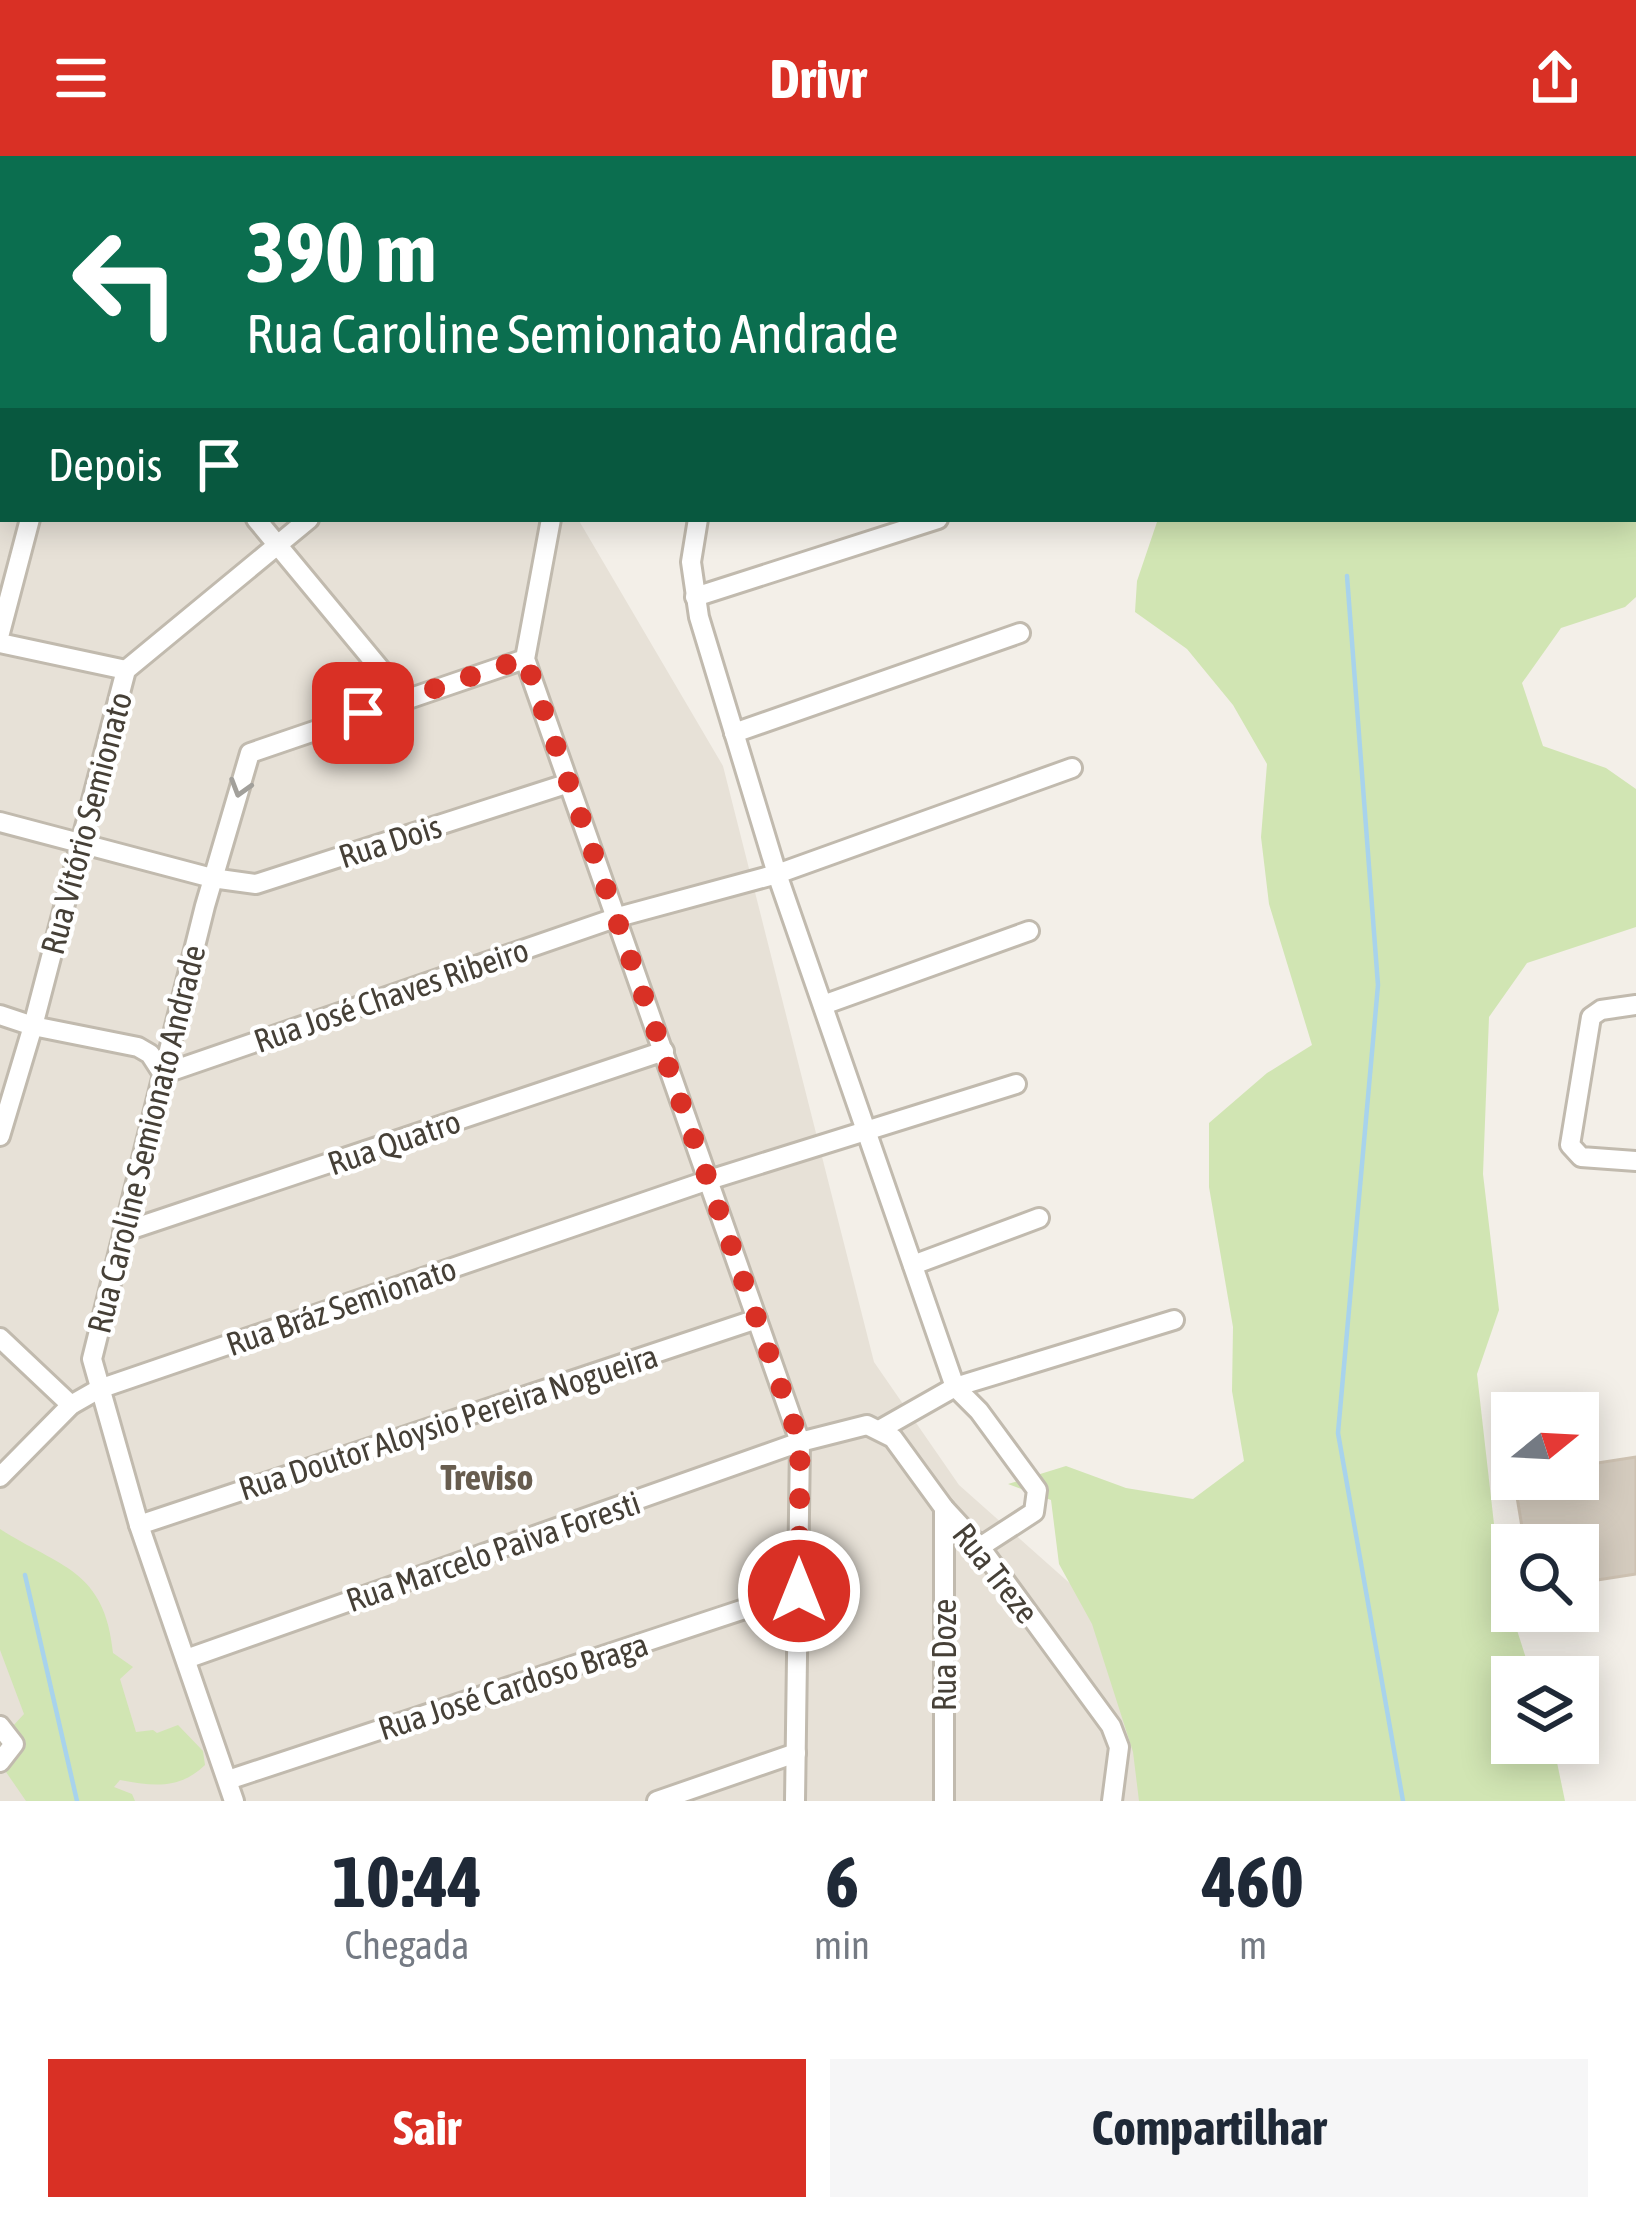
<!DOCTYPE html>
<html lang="pt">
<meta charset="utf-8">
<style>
body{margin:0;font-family:"Asap Condensed",sans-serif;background:#f6f6f7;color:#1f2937;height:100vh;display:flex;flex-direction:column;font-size:45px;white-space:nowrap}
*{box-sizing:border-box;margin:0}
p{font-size:39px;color:#747a83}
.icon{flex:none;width:66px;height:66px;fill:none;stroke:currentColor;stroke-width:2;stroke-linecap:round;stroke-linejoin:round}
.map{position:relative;height:1645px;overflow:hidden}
.drawer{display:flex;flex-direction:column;background:#fff;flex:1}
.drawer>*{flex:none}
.guide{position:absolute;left:0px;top:0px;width:1638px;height:366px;box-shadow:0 6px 30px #0003;background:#0b6e4f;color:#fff;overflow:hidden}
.needle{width:78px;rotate:72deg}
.controls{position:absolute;left:1491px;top:1236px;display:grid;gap:24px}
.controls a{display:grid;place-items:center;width:108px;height:108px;border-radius:0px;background:#fff;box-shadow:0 6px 30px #0003;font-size:60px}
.pin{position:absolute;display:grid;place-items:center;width:102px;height:102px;color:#fff;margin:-51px;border-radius:24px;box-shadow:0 6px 18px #0006}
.me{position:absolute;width:132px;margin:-66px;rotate:0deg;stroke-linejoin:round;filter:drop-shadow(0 0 9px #0008)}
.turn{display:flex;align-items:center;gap:42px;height:252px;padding:0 48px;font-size:54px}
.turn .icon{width:156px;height:156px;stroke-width:2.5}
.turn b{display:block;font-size:84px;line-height:102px}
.then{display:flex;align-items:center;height:114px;padding:0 48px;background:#0003;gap:24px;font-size:45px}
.eta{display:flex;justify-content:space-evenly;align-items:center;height:204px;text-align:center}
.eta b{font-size:72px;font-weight:700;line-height:84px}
.cta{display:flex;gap:24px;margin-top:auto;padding:24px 48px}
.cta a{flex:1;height:138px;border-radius:0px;background:#d93025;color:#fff;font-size:48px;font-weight:700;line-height:138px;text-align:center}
.cta a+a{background:#f6f6f7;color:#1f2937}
header{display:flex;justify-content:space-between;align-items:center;height:156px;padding:0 48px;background:#d93025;color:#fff;font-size:54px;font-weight:700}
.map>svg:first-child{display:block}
.residential{fill:#e7e1d7}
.green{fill:#d1e5b3}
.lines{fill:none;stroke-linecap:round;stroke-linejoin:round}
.stream{stroke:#a8d3ec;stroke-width:4.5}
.building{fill:#d4cbbe;stroke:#cec2b2;stroke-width:3}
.street-casing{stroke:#c1baae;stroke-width:24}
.street{stroke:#fff;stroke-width:18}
.oneway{stroke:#a2a09b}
.route{stroke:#d93025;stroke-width:21;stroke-dasharray:0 37.8}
.labels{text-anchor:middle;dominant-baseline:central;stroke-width:9;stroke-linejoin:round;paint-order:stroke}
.street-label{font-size:33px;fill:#464037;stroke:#fff}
.neighbourhood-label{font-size:36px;font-weight:bold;fill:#685d4f;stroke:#fff}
</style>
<header><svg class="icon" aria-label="menu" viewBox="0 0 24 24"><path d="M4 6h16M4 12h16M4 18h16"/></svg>Drivr<svg class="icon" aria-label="share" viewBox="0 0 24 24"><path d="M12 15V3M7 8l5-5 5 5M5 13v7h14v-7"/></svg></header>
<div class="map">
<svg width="1636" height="1645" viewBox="0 0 1636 1645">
<rect width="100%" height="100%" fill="#f3efe8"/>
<polygon class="residential" points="0,0 361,3 3,3 3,363 578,363 723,610 874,1206 959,1329 1155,1503 1159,1645 0,1645"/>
<g class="green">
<polygon points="1636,84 1636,441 1625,451 1561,472 1522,527 1543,590 1606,612 1636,633 1636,771 1527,807 1489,861 1483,1018 1499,1154 1477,1218 1500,1421 1532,1521 1512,1521 1512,1587 1553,1587 1565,1645 1139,1645 1133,1596 1092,1468 1059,1408 1051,1344 1008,1328 1066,1310 1126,1332 1193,1343 1244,1305 1232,1235 1233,1171 1209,1031 1209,967 1267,917 1312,889 1269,748 1261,681 1267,608 1233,549 1187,493 1135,456 1137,425 1158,363 1635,363"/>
<path d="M0 1373C59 1411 105 1413 113 1497L133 1511 120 1523 136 1576 153 1574 157 1577 178 1569 203 1595 205 1609C179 1634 153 1630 120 1624L114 1631 132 1638 135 1645H26L6 1616 20 1579 12 1571 24 1558 0 1494Z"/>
</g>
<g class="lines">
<g class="stream">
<polyline points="1347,420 1378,829 1338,1277 1403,1645"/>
<polyline points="25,1419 77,1645"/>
</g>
</g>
<polygon class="building" points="1636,1301 1636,1418 1578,1427 1578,1389 1525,1389 1514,1323 1578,1323 1578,1310"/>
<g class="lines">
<g class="street-casing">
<g id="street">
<polyline points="359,0 361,3"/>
<polyline points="1507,0 1511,3"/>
<polyline points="500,3 502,0"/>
<polyline points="825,3 831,0"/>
<polyline points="0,47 3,50"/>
<polyline points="1635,95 1636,96"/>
<polyline points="0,227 3,228"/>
<polyline points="256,363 405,543"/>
<polyline points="551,363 525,503 800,1286 795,1645"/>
<polyline points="698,363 691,406 699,461 777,718 955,1231 979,1255 1037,1334 1034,1356 980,1391"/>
<polyline points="695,441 938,363"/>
<polyline points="0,477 30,363"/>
<polyline points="0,487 126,514"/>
<polyline points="734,577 1020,477"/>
<polyline points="0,666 212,722 256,728 566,628"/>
<polyline points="823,849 1029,775"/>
<polyline points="1636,849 1601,854 1591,861 1570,989 1581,1001 1636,1005"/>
<polyline points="0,859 33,870 138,891 150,898 163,918 618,761 777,718 1072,612"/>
<polyline points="0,980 33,870 126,514 309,363"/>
<polyline points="123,1076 664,895"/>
<polyline points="913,1109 1039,1062"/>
<polyline points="0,1182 71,1249"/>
<polyline points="881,1273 955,1231 1174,1164"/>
<polyline points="0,1321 71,1249 99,1233 709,1024 1016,928"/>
<polyline points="944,1352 944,1645"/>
<polyline points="139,1369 757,1163"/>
<polyline points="186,1503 800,1286 867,1269 893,1282 944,1352 980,1391 1111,1570 1119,1591 1112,1645"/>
<polyline points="0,1570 14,1588 0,1606"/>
<polyline points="228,1624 799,1435"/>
<polyline points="234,1645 139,1369 92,1203 205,750 250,597 525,503"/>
<polyline points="657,1645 796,1597"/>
</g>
</g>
<use href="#street" class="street"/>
</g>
<defs><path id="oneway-chevron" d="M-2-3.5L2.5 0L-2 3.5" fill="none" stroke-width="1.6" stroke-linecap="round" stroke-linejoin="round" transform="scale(3)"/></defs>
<use class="oneway" href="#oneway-chevron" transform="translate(240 632) rotate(107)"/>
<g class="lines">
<polyline class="route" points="363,557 525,502 800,1286 799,1435"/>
</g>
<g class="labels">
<g class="street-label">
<text transform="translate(86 667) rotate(-75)">Rua Vitório Semionato</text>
<text transform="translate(390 685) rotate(-18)">Rua Dois</text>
<text transform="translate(391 839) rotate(-19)">Rua José Chaves Ribeiro</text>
<text transform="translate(146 983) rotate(-76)">Rua Caroline Semionato Andrade</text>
<text transform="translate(394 986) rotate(-19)">Rua Quatro</text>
<text transform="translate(341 1150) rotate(-19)">Rua Bráz Semionato</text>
<text transform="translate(448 1266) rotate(-18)">Rua Doutor Aloysio Pereira Nogueira</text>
<text transform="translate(493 1395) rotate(-19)">Rua Marcelo Paiva Foresti</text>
<text transform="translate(996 1417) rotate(52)">Rua Treze</text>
<text transform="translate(944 1499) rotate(-90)">Rua Doze</text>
<text transform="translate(513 1530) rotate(-18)">Rua José Cardoso Braga</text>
</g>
<g class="neighbourhood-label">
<text x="487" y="1321">Treviso</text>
</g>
</g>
</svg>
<div class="controls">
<a><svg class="needle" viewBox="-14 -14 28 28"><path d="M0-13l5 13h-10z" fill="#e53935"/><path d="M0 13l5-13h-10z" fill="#747a83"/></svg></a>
<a><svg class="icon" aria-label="search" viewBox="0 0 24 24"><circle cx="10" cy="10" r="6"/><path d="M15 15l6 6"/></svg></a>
<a><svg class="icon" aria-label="layers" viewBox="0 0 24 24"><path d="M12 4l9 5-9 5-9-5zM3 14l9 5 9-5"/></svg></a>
</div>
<div class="pin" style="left:363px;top:557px;background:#d93025"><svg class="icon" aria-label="arrive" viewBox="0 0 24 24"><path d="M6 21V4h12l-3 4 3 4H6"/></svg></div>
<svg class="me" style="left:799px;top:1435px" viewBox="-20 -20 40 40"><circle r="17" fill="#d93025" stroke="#fff" stroke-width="3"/><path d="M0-11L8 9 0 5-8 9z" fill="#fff"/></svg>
<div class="guide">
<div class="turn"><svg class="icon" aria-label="left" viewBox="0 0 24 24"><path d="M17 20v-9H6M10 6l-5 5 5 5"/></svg><div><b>390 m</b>Rua Caroline Semionato Andrade</div></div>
<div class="then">Depois<svg class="icon" aria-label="arrive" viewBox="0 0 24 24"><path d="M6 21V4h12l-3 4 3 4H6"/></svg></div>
</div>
</div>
<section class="drawer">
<div class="eta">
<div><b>10:44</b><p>Chegada</p></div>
<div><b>6</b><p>min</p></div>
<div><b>460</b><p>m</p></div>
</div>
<div class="cta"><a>Sair</a><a>Compartilhar</a></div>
</section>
